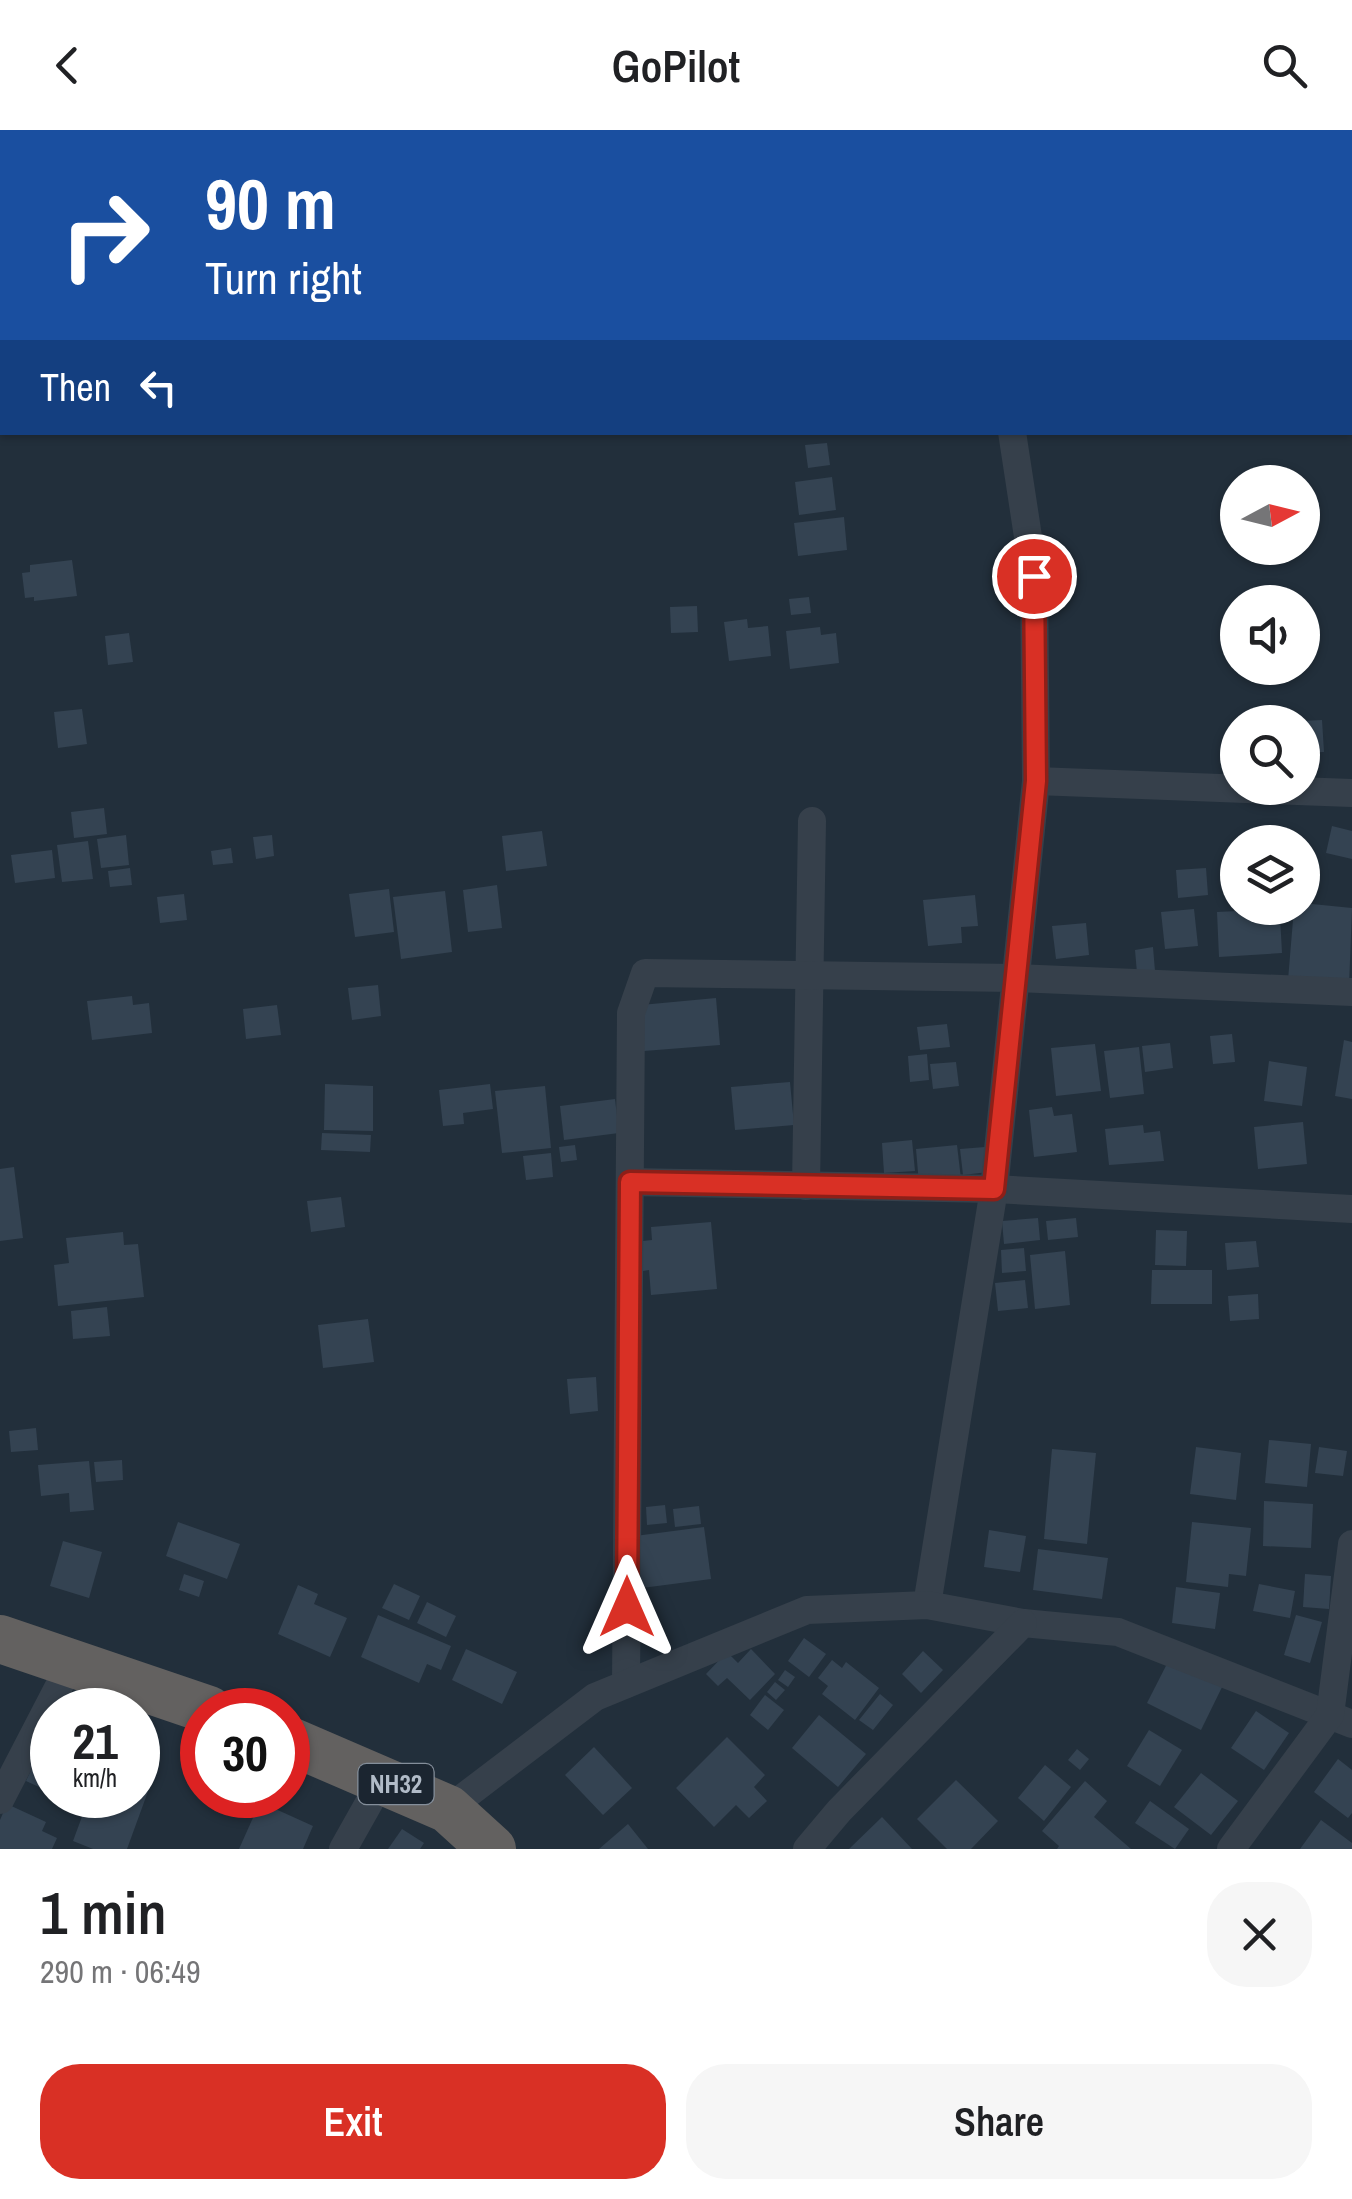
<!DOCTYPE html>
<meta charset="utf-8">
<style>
body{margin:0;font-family:"Archivo Narrow",sans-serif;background:#f6f6f6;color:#202124;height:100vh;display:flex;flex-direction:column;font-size:38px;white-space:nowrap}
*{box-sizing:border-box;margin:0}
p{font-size:32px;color:#757577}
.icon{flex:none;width:55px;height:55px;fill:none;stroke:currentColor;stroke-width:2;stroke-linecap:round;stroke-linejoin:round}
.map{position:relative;height:1719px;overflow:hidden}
.details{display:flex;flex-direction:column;background:#fff;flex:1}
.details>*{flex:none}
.banner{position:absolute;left:0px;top:0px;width:1352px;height:305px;box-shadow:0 2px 8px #0004;background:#1a4fa0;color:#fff;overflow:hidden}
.needle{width:65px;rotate:83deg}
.controls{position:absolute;left:1220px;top:335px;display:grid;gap:20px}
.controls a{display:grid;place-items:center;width:100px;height:100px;border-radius:50%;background:#fff;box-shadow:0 2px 8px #0004;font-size:50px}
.speed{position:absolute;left:30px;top:1558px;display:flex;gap:20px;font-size:50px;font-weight:700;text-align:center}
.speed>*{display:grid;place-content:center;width:130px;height:130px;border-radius:50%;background:#fff;box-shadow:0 2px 8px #0004;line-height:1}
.speed small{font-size:25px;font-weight:400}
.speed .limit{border:15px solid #d22;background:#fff;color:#111}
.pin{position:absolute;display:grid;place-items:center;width:85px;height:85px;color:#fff;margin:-42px;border:5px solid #fff;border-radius:50%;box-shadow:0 2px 10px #0007}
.me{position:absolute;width:110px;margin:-55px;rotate:0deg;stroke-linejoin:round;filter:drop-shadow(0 0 8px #0008)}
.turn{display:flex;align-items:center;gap:35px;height:210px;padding:0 40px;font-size:45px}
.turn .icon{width:130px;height:130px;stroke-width:2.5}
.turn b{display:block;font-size:70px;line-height:85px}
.then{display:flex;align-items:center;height:95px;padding:0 40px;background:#0003;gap:20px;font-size:38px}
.round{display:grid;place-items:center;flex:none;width:105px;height:105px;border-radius:40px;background:#f6f6f6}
.overview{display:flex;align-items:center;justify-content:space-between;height:170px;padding:0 40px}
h1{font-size:60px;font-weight:600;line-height:75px}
.action{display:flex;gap:20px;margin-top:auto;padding:20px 40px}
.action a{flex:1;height:115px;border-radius:40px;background:#d93025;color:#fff;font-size:40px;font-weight:600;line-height:115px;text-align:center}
.action a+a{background:#f6f6f6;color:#202124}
header{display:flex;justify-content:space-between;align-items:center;height:130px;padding:0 40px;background:#fff;font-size:45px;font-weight:600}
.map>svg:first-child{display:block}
.building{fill:#344352}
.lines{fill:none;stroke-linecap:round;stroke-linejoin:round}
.minor{stroke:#36404b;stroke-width:28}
.trunk{stroke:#636160;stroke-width:48}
.route-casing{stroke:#8d1f18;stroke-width:25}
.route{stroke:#d93025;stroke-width:18}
.labels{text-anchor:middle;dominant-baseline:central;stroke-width:10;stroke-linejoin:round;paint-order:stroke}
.shield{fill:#1b2530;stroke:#848e9a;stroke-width:2.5}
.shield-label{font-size:25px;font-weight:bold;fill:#b1bbc7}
</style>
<header><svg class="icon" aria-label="back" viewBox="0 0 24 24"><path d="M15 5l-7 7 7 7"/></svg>GoPilot<svg class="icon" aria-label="search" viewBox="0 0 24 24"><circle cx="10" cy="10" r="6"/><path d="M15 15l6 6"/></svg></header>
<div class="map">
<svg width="1352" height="1719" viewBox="0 0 1352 1719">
<rect width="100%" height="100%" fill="#222f3b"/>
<g class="building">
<polygon points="827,313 830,335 808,338 805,315"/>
<polygon points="832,347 836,380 799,385 795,352"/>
<polygon points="844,387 847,420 798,426 794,393"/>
<polygon points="72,430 77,466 34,471 34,467 25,468 22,443 30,442 30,435"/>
<polygon points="809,467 811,483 791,485 789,469"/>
<polygon points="697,476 698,502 671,503 670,477"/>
<polygon points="747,489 748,498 768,496 771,526 729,531 724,492"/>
<polygon points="820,497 821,505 836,503 839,533 790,539 786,501"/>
<polygon points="129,503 133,532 108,535 105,506"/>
<polygon points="82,579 87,614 58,618 54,582"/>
<polygon points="1322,590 1324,622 1302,623 1302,591"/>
<polygon points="104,678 107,704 74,708 71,682"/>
<polygon points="1332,696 1352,701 1352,729 1326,723"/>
<polygon points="542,701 547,736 506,741 502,706"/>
<polygon points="126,705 129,735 101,738 97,709"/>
<polygon points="272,705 274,726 256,729 253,707"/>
<polygon points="88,711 93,749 62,752 57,715"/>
<polygon points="231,718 233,733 213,735 211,721"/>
<polygon points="52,720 55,748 15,753 11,725"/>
<polygon points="130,738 132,755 110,757 108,741"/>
<polygon points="1206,738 1208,765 1178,768 1176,740"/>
<polygon points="497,755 502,798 468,802 463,760"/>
<polygon points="389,759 394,802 355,807 349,764"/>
<polygon points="445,761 452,822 401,829 393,767"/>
<polygon points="184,764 187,790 160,793 157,767"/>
<polygon points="975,765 978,796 961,797 962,813 928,816 923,770"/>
<polygon points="1302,773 1352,778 1349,856 1288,850 1294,778 1302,778"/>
<polygon points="1194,779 1198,816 1165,819 1161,782"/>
<polygon points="1258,780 1259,787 1280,786 1282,823 1219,827 1217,782"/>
<polygon points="1086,793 1089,825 1056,829 1052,796"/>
<polygon points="1153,817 1155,841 1137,843 1135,820"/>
<polygon points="378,855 381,886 352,890 348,858"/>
<polygon points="132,866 133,875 149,873 152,903 92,910 87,871"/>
<polygon points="716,868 720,915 644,921 641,875"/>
<polygon points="277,875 281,905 246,909 243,879"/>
<polygon points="947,894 950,917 920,920 917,897"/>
<polygon points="1232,904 1235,932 1213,934 1210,906"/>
<polygon points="1344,910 1352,912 1352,969 1335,966"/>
<polygon points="1170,913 1173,938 1145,942 1142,916"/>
<polygon points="1095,914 1101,961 1056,966 1051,918"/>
<polygon points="1139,917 1144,964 1110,968 1104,921"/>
<polygon points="927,924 929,950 910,952 908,926"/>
<polygon points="1269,931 1307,937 1302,976 1264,971"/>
<polygon points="956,932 959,956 933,959 930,934"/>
<polygon points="790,952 794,995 735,1000 731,957"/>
<polygon points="325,954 373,956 373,1001 324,1000"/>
<polygon points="490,954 493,979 463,983 464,994 443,996 439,960"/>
<polygon points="545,956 551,1018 502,1023 495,961"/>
<polygon points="615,969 619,1003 564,1010 560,976"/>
<polygon points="1052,977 1054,986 1072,984 1077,1022 1034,1027 1029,980"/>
<polygon points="1303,992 1307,1034 1258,1039 1254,997"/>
<polygon points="1143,995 1144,1003 1160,1001 1164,1031 1109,1035 1105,999"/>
<polygon points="322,1003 371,1005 370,1022 321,1020"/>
<polygon points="912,1010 915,1041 884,1043 882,1013"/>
<polygon points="575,1015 577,1030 561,1032 559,1017"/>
<polygon points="957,1015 961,1049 919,1054 916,1019"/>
<polygon points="985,1017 988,1042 963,1045 960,1019"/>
<polygon points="551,1023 553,1047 526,1050 523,1026"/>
<polygon points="14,1037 23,1108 0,1111 0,1039"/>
<polygon points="341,1067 345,1097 311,1102 307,1071"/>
<polygon points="1038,1088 1040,1110 1004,1114 1002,1091"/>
<polygon points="1076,1088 1078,1107 1048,1110 1046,1091"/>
<polygon points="711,1092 717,1159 651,1165 649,1140 637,1142 634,1112 652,1110 651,1097"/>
<polygon points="1156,1100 1187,1101 1186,1136 1155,1135"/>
<polygon points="123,1102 124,1115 138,1114 144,1167 58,1176 54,1135 69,1133 66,1108"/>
<polygon points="1256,1111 1259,1137 1227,1140 1225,1113"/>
<polygon points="1024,1118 1026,1141 1002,1143 1001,1120"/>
<polygon points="1065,1121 1070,1175 1035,1179 1030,1125"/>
<polygon points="1152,1140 1212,1140 1212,1174 1151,1174"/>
<polygon points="1025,1150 1028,1178 998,1181 995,1153"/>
<polygon points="1258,1164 1259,1189 1230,1191 1228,1166"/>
<polygon points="107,1177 110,1206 73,1209 71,1181"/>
<polygon points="368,1189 374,1232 323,1238 318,1195"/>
<polygon points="596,1247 598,1281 570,1284 567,1249"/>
<polygon points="36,1298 38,1320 11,1322 9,1301"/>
<polygon points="1269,1310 1311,1314 1307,1357 1265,1353"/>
<polygon points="1196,1317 1241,1323 1236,1370 1190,1364"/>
<polygon points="1319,1317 1347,1321 1343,1346 1315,1343"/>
<polygon points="1052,1319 1096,1323 1087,1414 1044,1409"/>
<polygon points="122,1330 123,1350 96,1352 94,1332"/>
<polygon points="89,1331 94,1380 70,1382 69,1363 41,1366 38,1335"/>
<polygon points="1264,1371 1313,1374 1311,1418 1263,1416"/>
<polygon points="665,1375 667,1393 647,1395 646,1377"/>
<polygon points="699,1376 701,1394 675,1397 673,1379"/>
<polygon points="178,1392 240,1414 227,1449 166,1426"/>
<polygon points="1192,1392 1251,1398 1246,1446 1229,1444 1228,1457 1186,1452"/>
<polygon points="704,1397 711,1449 642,1458 635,1406"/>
<polygon points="989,1400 1026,1406 1020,1442 984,1437"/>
<polygon points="63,1411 102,1422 89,1468 50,1456"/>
<polygon points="1038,1419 1108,1428 1102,1469 1033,1460"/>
<polygon points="184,1444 204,1451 199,1467 179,1460"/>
<polygon points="1305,1444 1331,1446 1329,1479 1303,1477"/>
<polygon points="394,1454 420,1466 409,1490 382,1478"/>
<polygon points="1259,1454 1295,1461 1290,1488 1253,1481"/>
<polygon points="298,1455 318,1464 314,1474 347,1488 330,1527 278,1504"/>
<polygon points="1176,1457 1220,1463 1215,1499 1172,1493"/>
<polygon points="427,1472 456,1486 446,1507 417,1493"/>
<polygon points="378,1485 451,1516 441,1540 427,1534 419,1553 361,1527"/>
<polygon points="1296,1485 1322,1492 1310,1533 1284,1525"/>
<polygon points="804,1508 826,1524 809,1547 788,1531"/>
<polygon points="466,1519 517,1542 502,1574 452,1550"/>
<polygon points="751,1519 775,1544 750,1570 727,1548 718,1556 706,1544 727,1522 738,1533"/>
<polygon points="923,1521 943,1540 921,1563 902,1544"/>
<polygon points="1172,1524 1225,1551 1201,1600 1147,1573"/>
<polygon points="832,1530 842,1538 846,1532 879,1558 855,1590 822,1564 828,1556 818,1548"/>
<polygon points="785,1540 795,1547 788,1557 778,1550"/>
<polygon points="775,1552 785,1560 776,1570 767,1562"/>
<polygon points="880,1564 893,1575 873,1600 859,1590"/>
<polygon points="765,1565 784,1580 768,1600 750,1585"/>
<polygon points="1256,1581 1289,1603 1264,1640 1231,1618"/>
<polygon points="819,1585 866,1624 838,1657 792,1618"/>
<polygon points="1149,1600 1182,1620 1160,1656 1127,1636"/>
<polygon points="727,1607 765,1645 754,1657 767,1671 749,1688 736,1675 714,1697 676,1658"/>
<polygon points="52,1613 52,1663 26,1651 38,1625 46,1629"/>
<polygon points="594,1617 632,1658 603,1685 565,1645"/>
<polygon points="1077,1619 1089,1629 1080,1640 1068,1630"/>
<polygon points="1338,1629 1352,1640 1352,1683 1348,1688 1314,1662"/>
<polygon points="1045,1635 1071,1657 1044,1691 1018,1668"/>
<polygon points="138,1639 154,1645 127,1719 93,1719 73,1711 90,1665 138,1665"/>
<polygon points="1201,1643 1238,1671 1211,1705 1174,1677"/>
<polygon points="956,1650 998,1691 971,1719 947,1719 917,1689"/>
<polygon points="1085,1651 1107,1671 1094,1687 1131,1719 1057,1719 1059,1716 1042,1701"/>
<polygon points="1150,1671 1189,1699 1175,1719 1135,1693"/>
<polygon points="260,1672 313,1696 303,1719 239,1719"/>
<polygon points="7,1674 46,1692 42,1701 57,1708 52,1719 0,1719 0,1690"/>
<polygon points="882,1687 912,1719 849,1719"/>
<polygon points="1321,1690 1352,1713 1352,1719 1300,1719"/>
<polygon points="628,1694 648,1719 599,1719"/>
<polygon points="402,1699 424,1713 420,1719 388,1719"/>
</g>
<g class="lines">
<g class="minor">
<polyline points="1258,2 1261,0"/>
<polyline points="1036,651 1352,663"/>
<polyline points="630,1052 994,1059 1352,1079"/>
<polyline points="806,1056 812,691"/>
<polyline points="927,1475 994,1059 1036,651 1034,446 1012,302"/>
<polyline points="626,1554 631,883 645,843 1015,848 1352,862"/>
<polyline points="0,1670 71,1533"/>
<polyline points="448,1679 595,1567 807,1480 927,1475 1023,1493 1118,1502 1352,1594"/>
<polyline points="343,1719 383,1648"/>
<polyline points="807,1719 839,1681 1023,1493"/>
<polyline points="1231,1719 1330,1585 1352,1414"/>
</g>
<g class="trunk">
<polyline points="0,1509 209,1580"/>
<polyline points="288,1610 448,1679 492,1719"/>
</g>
</g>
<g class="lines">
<g class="route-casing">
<polyline id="route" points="627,1477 630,1052 994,1059 1036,651 1034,446"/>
</g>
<use href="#route" class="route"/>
</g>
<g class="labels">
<rect class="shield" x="358.5" y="1634" width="75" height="40" rx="8"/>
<g class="shield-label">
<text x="396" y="1654">NH32</text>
</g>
</g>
</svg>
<div class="controls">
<a><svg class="needle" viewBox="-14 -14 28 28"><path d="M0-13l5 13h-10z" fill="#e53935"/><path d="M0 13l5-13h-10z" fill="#757577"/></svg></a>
<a><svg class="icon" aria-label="sound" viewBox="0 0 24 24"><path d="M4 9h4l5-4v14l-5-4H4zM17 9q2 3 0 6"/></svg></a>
<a><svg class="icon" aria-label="search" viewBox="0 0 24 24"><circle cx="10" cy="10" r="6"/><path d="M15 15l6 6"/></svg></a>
<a><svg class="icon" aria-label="layers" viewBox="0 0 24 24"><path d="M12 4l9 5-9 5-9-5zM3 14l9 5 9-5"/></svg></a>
</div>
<div class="speed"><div>21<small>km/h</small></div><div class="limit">30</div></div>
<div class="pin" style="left:1034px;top:446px;background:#d93025"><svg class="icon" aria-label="arrive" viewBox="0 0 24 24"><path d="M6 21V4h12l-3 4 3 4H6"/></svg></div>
<svg class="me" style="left:627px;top:1477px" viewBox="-20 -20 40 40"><path d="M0-17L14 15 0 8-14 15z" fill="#d93025" stroke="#fff" stroke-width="4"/></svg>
<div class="banner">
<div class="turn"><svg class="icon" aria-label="right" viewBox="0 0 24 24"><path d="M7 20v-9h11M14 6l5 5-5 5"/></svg><div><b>90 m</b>Turn right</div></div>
<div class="then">Then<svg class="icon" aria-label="left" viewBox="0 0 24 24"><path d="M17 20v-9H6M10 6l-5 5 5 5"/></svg></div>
</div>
</div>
<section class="details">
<div class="overview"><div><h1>1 min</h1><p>290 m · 06:49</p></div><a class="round"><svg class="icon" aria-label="close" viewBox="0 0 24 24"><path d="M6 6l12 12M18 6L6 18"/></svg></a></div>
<div class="action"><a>Exit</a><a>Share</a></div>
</section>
